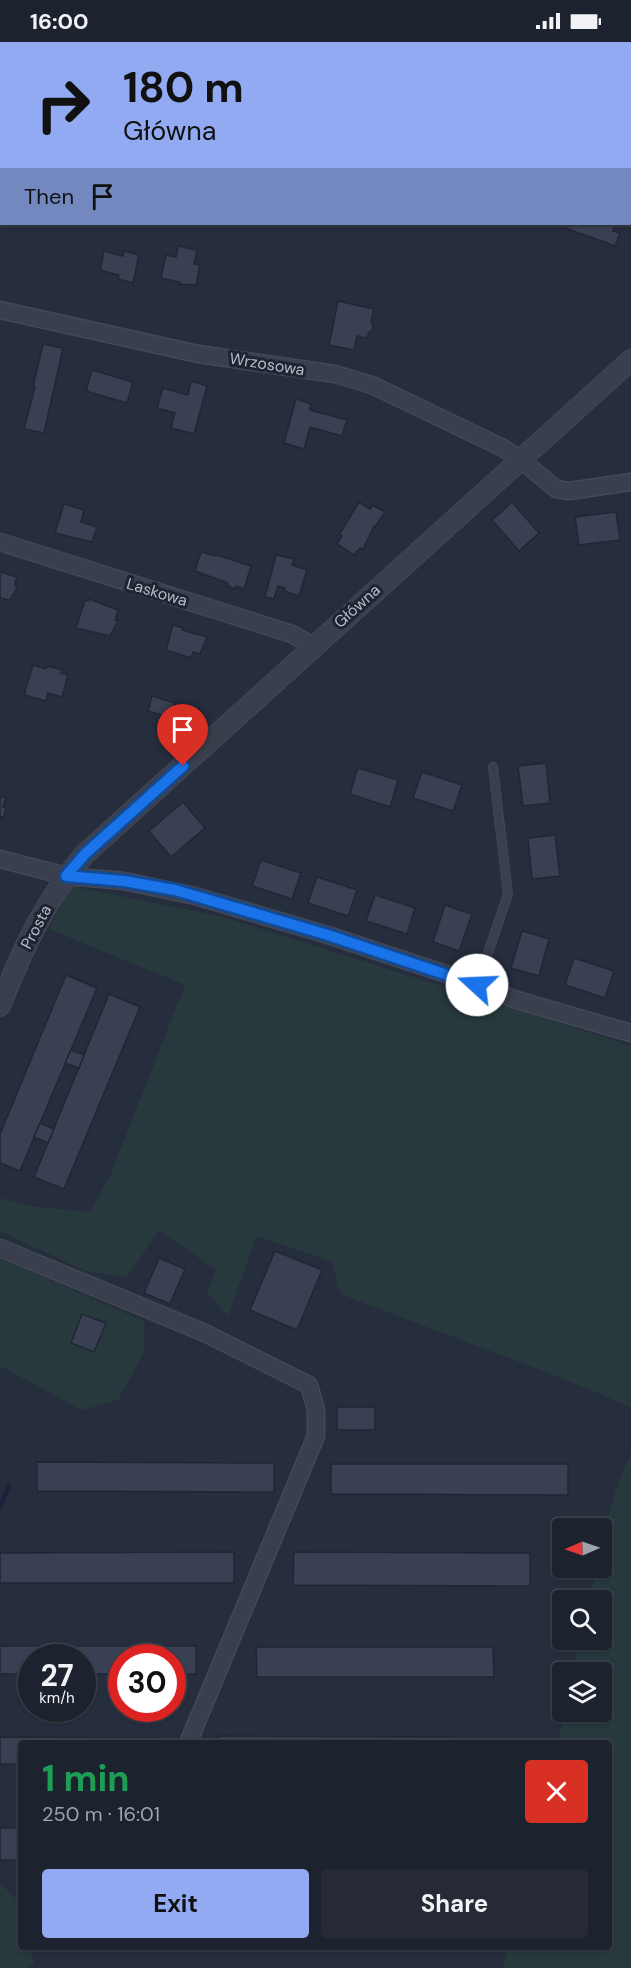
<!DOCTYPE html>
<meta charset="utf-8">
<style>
body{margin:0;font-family:"DM Sans",sans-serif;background:#252a36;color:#f1f3f6;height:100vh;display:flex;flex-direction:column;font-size:22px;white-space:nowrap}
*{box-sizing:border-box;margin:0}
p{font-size:20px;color:#a0a4aa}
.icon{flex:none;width:33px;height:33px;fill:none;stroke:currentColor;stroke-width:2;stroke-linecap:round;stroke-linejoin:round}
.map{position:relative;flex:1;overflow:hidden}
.drawer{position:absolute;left:18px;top:1698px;width:594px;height:210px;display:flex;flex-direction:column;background:#1c222e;border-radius:6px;box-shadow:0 2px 4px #0004,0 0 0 2px #3a3f4a}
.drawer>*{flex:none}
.hud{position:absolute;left:0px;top:0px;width:632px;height:183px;box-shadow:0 2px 4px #0004,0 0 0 2px #3a3f4a;background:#92aaf1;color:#111;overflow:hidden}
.needle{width:39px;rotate:268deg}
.fabs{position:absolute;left:552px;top:1476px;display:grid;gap:12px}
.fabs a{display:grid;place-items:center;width:60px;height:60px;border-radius:6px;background:#1c222e;box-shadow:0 2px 4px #0004,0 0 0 2px #3a3f4a;font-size:30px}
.speed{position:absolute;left:18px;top:1602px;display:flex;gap:12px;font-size:30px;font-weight:700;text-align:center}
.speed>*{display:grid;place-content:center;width:78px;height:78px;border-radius:50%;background:#1c222e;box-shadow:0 2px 4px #0004,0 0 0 2px #3a3f4a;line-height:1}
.speed small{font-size:15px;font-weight:400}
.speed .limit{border:9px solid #d22;background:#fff;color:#111}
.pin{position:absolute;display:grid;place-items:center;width:51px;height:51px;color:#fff;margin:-62px -26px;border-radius:50% 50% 50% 0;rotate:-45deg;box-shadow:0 0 6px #0007}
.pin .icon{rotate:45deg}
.me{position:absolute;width:66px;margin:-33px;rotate:290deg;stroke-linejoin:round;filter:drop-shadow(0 0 4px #0008)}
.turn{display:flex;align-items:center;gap:21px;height:126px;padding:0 24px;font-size:27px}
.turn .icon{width:78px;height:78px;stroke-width:2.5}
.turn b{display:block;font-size:42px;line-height:51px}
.then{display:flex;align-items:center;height:57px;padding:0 24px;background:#0003;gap:12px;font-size:22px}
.round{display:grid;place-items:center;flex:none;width:63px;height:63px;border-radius:6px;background:#252a36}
.headline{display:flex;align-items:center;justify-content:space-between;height:102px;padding:0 24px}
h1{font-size:36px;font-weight:700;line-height:45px;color:#1e9e55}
.action{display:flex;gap:12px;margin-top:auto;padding:12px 24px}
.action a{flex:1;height:69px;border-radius:6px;background:#92aaf1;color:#111;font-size:24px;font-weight:700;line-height:69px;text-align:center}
.action a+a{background:#252a36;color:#f1f3f6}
.status{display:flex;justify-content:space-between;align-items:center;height:42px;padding:0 30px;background:#1c222e;direction:ltr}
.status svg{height:16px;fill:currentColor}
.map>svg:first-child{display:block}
.green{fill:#28393e}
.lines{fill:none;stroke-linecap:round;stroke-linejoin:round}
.stream{stroke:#1a233b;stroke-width:4.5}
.building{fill:#394053;stroke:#212634;stroke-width:1.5}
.service-casing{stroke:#434856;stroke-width:10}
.minor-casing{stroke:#434856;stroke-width:19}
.tertiary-casing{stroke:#434856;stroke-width:22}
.service{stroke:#3a3f4d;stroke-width:8}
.minor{stroke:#3a3f4d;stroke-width:16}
.tertiary{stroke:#3a3f4d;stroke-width:20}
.route-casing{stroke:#114b97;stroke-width:15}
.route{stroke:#1a73e8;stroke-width:10}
.labels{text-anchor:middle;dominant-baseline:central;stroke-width:6;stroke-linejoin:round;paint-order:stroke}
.street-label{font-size:16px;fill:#b6bbc8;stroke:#1f2432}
</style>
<div class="status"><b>16:00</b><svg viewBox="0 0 49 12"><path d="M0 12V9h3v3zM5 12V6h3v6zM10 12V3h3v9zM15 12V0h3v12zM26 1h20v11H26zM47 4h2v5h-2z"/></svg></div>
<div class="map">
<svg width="631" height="1926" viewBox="0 0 631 1926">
<rect width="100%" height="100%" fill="#262d3d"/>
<g class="green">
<polygon points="0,0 362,0 364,1 2,2 2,160 0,160"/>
<polygon points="71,844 224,875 631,1004 631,1365 559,1335 340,1252 332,1220 257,1194 228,1274 207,1251 216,1228 159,1188 127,1235 85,1229 0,1189 0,1156 29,1164 90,1170 110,1134 185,943 49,887"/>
<polygon points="0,1216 144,1279 144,1310 118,1358 82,1368 0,1324"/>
<path d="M631 1411V1926H503L508 1905H609V1701H557L565 1670H602V1630H573L580 1598H602V1558H589L597 1526H602C602 1484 614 1449 631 1411Z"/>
<polygon points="0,1842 19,1858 21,1867 21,1905 30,1905 34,1921 28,1926 0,1926"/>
</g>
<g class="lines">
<g class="stream">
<polyline points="630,141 631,141"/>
<polyline points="0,169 2,169"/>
<polyline points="0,1466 9,1443"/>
</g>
</g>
<g class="building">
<polygon points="566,182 615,182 613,189 620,191 615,204 565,186"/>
<polygon points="178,204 197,208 194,222 200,223 196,243 180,242 180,240 161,236 166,213 176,215"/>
<polygon points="104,209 123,214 124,209 139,213 133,241 118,237 119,233 100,228"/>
<polygon points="338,259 374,267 371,280 373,283 372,289 369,290 367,296 357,294 354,308 329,303"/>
<polygon points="43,302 63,306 44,391 24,387 35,345 33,345"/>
<polygon points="92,328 133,340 127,361 86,349"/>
<polygon points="191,339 207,344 194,392 171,386 175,371 157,366 163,346 188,353"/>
<polygon points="296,357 311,362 310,368 347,378 342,394 310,385 304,407 284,401"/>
<polygon points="359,460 370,467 372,463 385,470 375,485 374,484 363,507 360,506 354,513 337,502 342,494 339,493"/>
<polygon points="512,460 539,491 519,509 492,478"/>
<polygon points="64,462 84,468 81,480 97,485 92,500 55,491"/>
<polygon points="616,470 620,498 579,503 575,475"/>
<polygon points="201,510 216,514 217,513 251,524 244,547 236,544 236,547 227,544 228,541 195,529"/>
<polygon points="276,513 294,517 292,523 307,528 299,554 284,549 285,546 278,544 274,557 265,555"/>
<polygon points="0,530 17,535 15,542 17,546 10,558 0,556"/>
<polygon points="89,557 118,568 115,578 118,578 110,594 76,586 85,558 88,559"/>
<polygon points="173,583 183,586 182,588 207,595 200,612 193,610 191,616 166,608"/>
<polygon points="33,623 46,627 47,624 62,628 61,631 68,633 62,655 48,651 46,659 24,653"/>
<polygon points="152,654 175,661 171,676 148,669"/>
<polygon points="546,721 550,761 523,764 518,724"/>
<polygon points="358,726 398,738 390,765 350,752"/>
<polygon points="422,730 462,743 453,769 413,756"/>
<polygon points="0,754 6,756 3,765 6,766 4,775 1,775 0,778"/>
<polygon points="183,760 205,786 171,815 149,789"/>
<polygon points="555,793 560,834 532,837 528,796"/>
<polygon points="261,818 301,831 292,857 252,844"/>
<polygon points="317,835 357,848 348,874 308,861"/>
<polygon points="375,853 415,866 407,892 366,879"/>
<polygon points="445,863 472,872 459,909 433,900"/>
<polygon points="522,889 549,897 539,934 511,926"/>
<polygon points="574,916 614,929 605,956 565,943"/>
<polygon points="66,933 97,946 20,1129 0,1121 0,1092"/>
<polygon points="109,952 140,965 64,1147 34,1135"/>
<polygon points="71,1008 84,1013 79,1026 65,1021"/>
<polygon points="40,1081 54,1087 48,1101 34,1095"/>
<polygon points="275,1209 322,1228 297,1288 250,1268"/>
<polygon points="159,1216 185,1227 170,1262 144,1251"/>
<polygon points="82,1272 106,1281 94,1310 71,1301"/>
<rect x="337" y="1365" width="38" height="23"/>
<polygon points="37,1420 274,1421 274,1450 37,1449"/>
<polygon points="331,1422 568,1422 568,1453 331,1452"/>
<polygon points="234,1510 234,1541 0,1541 0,1511"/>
<polygon points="294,1510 530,1511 530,1544 293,1543"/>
<polygon points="0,1604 196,1604 196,1632 172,1632 172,1616 122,1616 122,1632 82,1632 82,1616 32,1616 32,1632 0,1632"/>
<polygon points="256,1605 493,1605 494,1635 257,1635"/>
<polygon points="219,1694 453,1695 453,1701 219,1701"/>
<polygon points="0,1695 160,1696 160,1701 21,1701 21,1722 0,1722"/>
<rect x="0" y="1786" width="21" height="32"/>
</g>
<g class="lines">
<g class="service-casing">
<polyline id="service" points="477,943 508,852 493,725"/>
</g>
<g class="minor-casing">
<g id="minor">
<polyline points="0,268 198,312 335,332 372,343 503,406 520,417 556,447 569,449 631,440"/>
<polyline points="0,500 292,592 313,604"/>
<polyline points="0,817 66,834 124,839 195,854 328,893 446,932 520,959 631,991"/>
<polyline points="0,1206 205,1291 309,1343 316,1368 316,1394 188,1701"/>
</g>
</g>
<g class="tertiary-casing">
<path id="tertiary" d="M0 964C22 909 45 857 85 812L631 318"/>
</g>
<use href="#service" class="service"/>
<use href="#minor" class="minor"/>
<use href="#tertiary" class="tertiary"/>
</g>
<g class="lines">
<g class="route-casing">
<polyline id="route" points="183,724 85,812 66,834 124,839 175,848 328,893 477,943"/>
</g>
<use href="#route" class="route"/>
</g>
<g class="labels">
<g class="street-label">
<text transform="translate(267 322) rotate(9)">Wrzosowa</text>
<text transform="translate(157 550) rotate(17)">Laskowa</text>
<text transform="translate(357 564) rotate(-42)">Główna</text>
<text transform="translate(36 885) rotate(-62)">Prosta</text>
</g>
</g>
</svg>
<div class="fabs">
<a><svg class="needle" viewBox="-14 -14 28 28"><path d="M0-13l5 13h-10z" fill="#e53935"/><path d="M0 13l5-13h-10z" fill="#a0a4aa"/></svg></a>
<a><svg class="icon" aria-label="search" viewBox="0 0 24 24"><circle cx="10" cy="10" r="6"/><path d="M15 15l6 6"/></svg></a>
<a><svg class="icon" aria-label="layers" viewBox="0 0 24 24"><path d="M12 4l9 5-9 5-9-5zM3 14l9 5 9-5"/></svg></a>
</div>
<div class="speed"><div>27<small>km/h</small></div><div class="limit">30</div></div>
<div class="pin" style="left:183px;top:724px;background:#d93025"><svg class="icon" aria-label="arrive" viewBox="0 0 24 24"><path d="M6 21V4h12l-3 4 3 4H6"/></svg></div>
<svg class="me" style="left:477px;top:943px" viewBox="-20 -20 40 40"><circle r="19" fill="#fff"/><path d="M0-13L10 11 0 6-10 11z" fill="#1a73e8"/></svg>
<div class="hud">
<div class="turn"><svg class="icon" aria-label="right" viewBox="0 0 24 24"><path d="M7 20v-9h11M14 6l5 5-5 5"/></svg><div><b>180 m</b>Główna</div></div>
<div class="then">Then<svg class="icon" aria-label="arrive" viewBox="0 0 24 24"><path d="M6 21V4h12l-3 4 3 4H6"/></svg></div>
</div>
<section class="drawer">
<div class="headline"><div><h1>1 min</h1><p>250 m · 16:01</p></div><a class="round" style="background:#d93025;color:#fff"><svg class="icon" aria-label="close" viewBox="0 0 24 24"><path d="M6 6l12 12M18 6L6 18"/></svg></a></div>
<div class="action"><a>Exit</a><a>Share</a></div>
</section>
</div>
